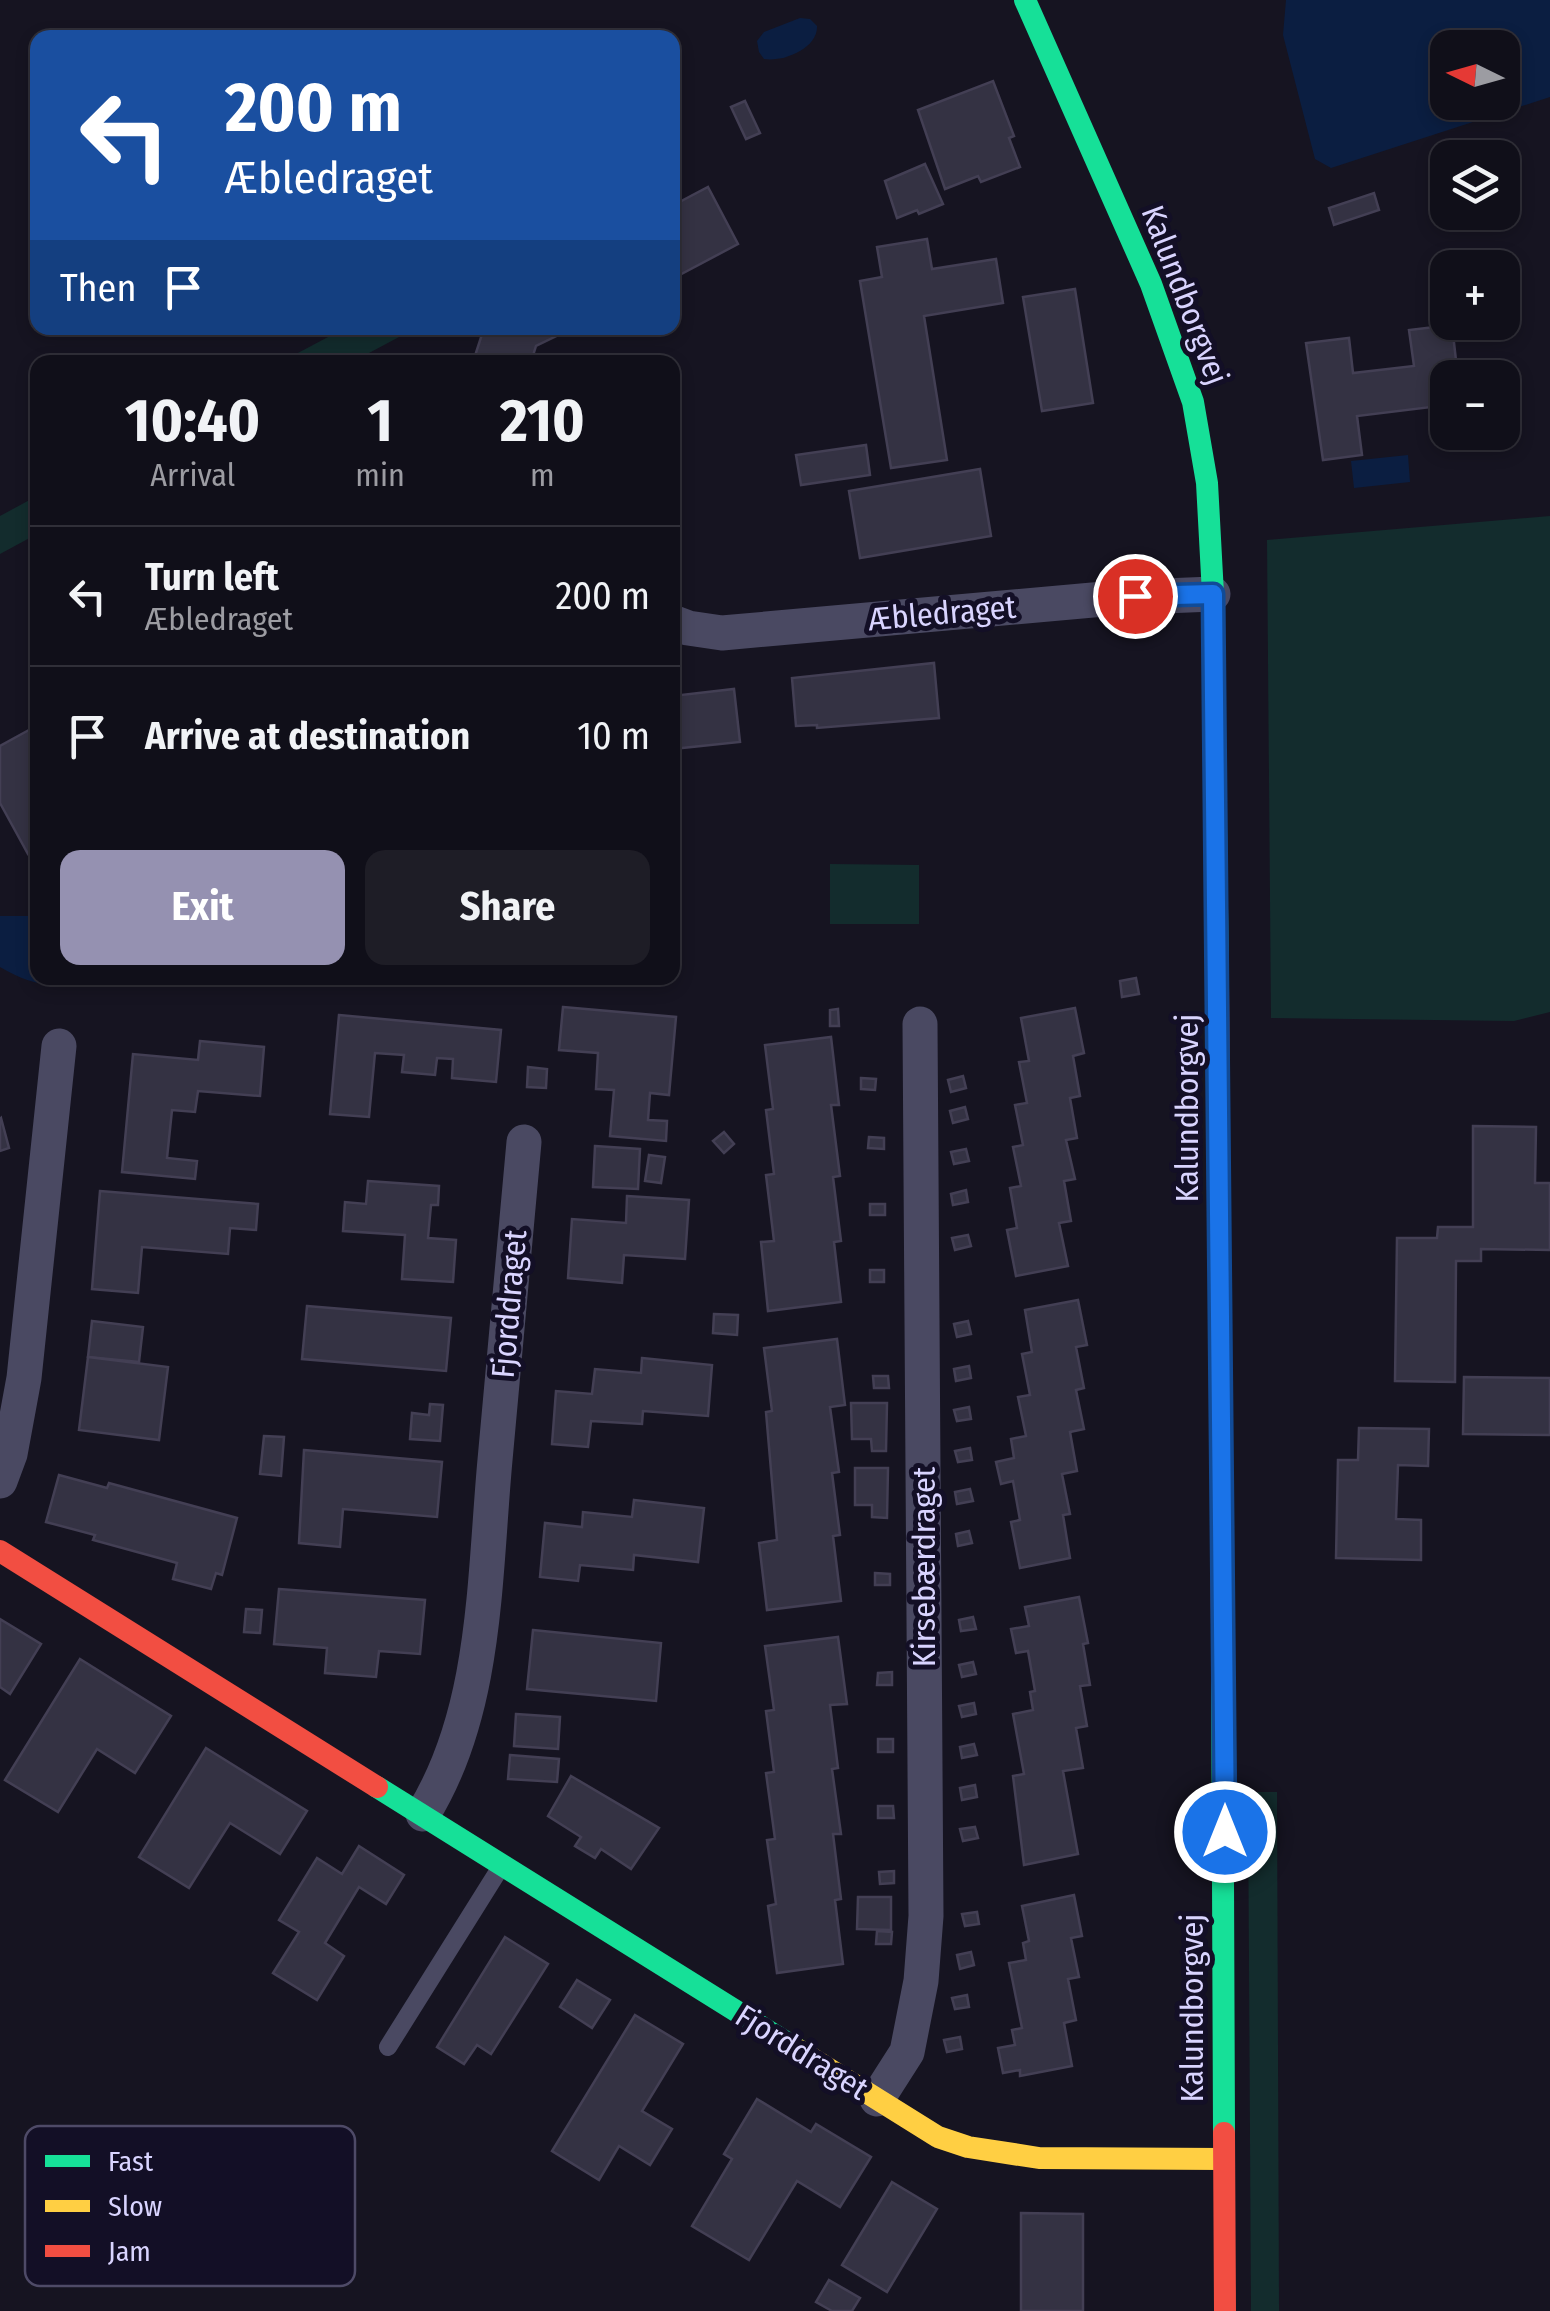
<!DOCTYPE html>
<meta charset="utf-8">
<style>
body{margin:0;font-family:"Fira Sans Condensed",sans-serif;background:#1e1d26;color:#f1f3f6;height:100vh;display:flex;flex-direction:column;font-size:38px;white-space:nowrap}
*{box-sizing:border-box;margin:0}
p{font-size:32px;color:#9c9ca2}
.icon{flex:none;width:55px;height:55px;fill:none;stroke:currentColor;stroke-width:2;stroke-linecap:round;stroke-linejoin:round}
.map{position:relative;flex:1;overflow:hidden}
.drawer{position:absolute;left:30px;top:355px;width:650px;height:630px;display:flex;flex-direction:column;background:#100f19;border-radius:20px;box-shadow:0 5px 15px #0003,0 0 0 2px #302f38}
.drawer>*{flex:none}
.top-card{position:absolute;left:30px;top:30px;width:650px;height:305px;border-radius:20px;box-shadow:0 5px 15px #0003,0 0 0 2px #302f38;background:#1a4fa0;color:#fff;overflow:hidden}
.needle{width:65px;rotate:275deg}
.fabs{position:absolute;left:1430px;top:30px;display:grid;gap:20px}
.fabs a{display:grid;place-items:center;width:90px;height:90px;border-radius:20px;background:#100f19;box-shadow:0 5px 15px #0003,0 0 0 2px #302f38;font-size:50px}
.pin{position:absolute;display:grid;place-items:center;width:85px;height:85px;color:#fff;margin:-42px;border:5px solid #fff;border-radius:50%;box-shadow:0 2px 10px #0007}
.me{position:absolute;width:110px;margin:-55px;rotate:0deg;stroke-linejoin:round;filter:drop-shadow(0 0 8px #0008)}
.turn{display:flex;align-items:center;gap:35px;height:210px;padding:0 30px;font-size:45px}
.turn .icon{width:130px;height:130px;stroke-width:2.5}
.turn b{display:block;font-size:70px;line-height:85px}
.then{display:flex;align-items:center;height:95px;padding:0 30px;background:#0003;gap:20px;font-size:38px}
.eta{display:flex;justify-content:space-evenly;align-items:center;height:170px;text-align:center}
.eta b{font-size:60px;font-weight:700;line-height:70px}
.primary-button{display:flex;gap:20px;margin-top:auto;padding:20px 30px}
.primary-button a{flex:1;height:115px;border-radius:20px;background:#9591b1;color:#fff;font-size:40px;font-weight:700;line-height:115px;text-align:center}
.primary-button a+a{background:#1e1d26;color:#f1f3f6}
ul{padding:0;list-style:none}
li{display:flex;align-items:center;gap:30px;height:140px;padding:0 30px;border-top:2px solid #302f38}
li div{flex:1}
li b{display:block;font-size:38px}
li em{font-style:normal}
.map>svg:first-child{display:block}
.green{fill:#132c2d}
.water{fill:#0b1e41;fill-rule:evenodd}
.building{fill:#343243;stroke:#433f54;stroke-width:2.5}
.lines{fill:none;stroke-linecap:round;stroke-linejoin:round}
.lane{stroke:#4a4962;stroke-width:18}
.street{stroke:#4a4962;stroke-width:35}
.fast{stroke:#16e098;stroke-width:22}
.slow{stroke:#ffcf43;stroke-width:22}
.jam{stroke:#f24e42;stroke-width:22}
.route-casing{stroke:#114b97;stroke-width:25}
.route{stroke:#1a73e8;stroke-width:18}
.labels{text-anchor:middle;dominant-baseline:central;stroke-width:10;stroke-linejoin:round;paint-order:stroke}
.street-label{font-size:32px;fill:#d9d4ff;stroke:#130f26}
.key{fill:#130f26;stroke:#4e4a67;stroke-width:2.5}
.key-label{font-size:28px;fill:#d9d4ff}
</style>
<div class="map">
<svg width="1550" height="2311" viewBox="0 0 1550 2311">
<rect width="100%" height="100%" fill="#161421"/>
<g class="green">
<polygon points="345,328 416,328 352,362 281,362"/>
<polygon points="37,496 37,534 0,554 0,516"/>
<polygon points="1550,516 1550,1012 1514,1021 1271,1018 1267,540"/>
<polygon points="830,864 919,865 919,924 830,924"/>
<polygon points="1248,1792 1277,1792 1279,2311 1251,2311"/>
</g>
<g class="water">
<path d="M1286 0H1550V97L1331 168 1315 159 1283 35ZM1448 48H1502V102H1448Z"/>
<path d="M800 18 810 19 817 26C818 48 784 62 764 59L759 52 757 41 764 32Z"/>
<polygon points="1408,455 1410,482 1354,488 1351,461"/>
<path d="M0 916H37L38 978H91C58 991 30 985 0 967Z"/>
</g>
<g class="building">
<polygon points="993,81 1014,136 1009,138 1020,167 981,182 978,176 945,189 918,110"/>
<polygon points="745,101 760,133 746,139 731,107"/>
<polygon points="925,164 943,204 919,214 917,210 897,218 885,181"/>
<polygon points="708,187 738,244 672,279 672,206"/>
<polygon points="1374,193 1379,210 1334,225 1329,208"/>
<polygon points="927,239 932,269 996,259 1003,303 924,316 947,460 891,468 860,281 882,277 877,247"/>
<polygon points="1075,289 1093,403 1042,411 1023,297"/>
<polygon points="1452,325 1458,378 1448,378 1448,405 1357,416 1362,455 1323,460 1306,343 1349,338 1353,373 1414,366 1409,330"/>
<polygon points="484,328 567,328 569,330 536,346 531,362 473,362"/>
<polygon points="866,445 870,475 801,485 796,455"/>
<polygon points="980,469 991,536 860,558 849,491"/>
<polygon points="934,663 939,718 817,728 817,725 796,726 792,678"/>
<polygon points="734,689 740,742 672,749 672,696"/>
<polygon points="38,725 38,848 28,854 0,803 0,746"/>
<polygon points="1136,978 1139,994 1122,997 1120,981"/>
<polygon points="563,1007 676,1017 669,1095 650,1093 648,1120 667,1121 666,1141 610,1136 614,1090 596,1089 598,1053 559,1050"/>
<polygon points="1075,1008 1084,1053 1073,1056 1080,1096 1070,1098 1077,1138 1066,1140 1075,1179 1064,1181 1071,1221 1059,1223 1068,1266 1016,1276 1007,1230 1017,1228 1010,1188 1021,1186 1013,1147 1023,1145 1015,1105 1027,1103 1019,1062 1029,1061 1021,1018"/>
<polygon points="838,1009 839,1026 830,1026 830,1010"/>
<polygon points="339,1015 501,1030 496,1082 452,1078 453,1059 437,1058 435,1075 402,1072 404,1055 375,1053 369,1117 330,1114"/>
<polygon points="831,1037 839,1105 831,1105 840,1176 833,1177 841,1241 834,1242 841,1302 768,1311 761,1242 774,1241 766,1175 774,1174 766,1110 773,1109 765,1045"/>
<polygon points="200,1041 264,1047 260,1096 198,1091 195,1112 172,1110 167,1158 197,1161 195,1179 122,1172 133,1054 198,1060"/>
<polygon points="528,1067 547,1069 546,1088 527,1087"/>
<polygon points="963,1076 966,1088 951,1092 948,1080"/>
<polygon points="861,1078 876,1079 875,1090 861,1089"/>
<polygon points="965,1107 968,1119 953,1123 950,1111"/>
<polygon points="1,1118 9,1148 0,1151 0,1119"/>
<polygon points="1473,1126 1536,1127 1535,1183 1550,1183 1550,1250 1481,1249 1481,1261 1456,1261 1455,1382 1395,1381 1397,1238 1437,1238 1438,1227 1473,1227"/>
<polygon points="724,1132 734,1144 724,1153 713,1141"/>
<polygon points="869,1137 884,1138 884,1149 868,1148"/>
<polygon points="595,1146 640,1149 638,1189 593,1187"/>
<polygon points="966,1149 969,1161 954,1164 951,1152"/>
<polygon points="649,1155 665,1157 661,1183 645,1181"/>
<polygon points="368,1181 439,1186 438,1205 431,1205 428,1238 456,1240 453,1282 402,1279 405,1235 343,1231 345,1202 366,1204"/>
<polygon points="966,1190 968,1202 953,1205 951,1194"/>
<polygon points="100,1191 258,1204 256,1230 230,1228 228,1254 142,1247 138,1293 92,1289"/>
<polygon points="627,1196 689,1200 685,1259 624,1255 622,1283 568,1278 572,1219 626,1223"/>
<rect x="870" y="1204" width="15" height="11"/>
<polygon points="968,1235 971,1246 955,1250 952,1238"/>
<rect x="870" y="1270" width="14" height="12"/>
<polygon points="1078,1300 1087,1345 1076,1347 1084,1388 1076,1390 1084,1429 1070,1432 1077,1471 1062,1474 1070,1514 1063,1515 1070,1558 1020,1568 1011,1522 1020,1520 1013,1481 1001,1484 996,1462 1014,1458 1011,1439 1026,1436 1018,1397 1030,1395 1022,1354 1032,1352 1025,1310"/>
<polygon points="307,1306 451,1318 446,1371 302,1359"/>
<polygon points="714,1314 738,1315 737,1335 713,1333"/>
<polygon points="92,1321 143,1327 139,1362 88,1357"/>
<polygon points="968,1321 971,1334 957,1337 954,1324"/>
<polygon points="837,1339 845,1405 830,1407 839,1472 832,1473 840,1535 833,1536 841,1601 767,1610 759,1543 777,1540 766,1412 772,1411 764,1348"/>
<polygon points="88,1357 168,1367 159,1440 79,1430"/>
<polygon points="642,1358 712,1365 708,1416 643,1411 642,1424 591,1421 588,1447 552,1444 556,1391 592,1394 595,1369 641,1373"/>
<polygon points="969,1366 971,1378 956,1381 954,1369"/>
<polygon points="873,1376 888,1376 889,1388 874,1388"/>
<polygon points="1464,1377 1550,1378 1550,1435 1463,1434"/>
<polygon points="851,1403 887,1403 886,1451 872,1451 871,1439 852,1439"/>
<polygon points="430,1404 443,1405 440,1441 410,1439 412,1413 429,1415"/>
<polygon points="969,1407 971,1419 957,1421 954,1410"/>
<polygon points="1359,1428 1429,1429 1428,1466 1398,1465 1396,1519 1421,1520 1421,1560 1336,1558 1338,1460 1358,1460"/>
<polygon points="264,1436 284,1437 281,1476 260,1474"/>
<polygon points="970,1448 972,1460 958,1462 955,1451"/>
<polygon points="304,1450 442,1462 437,1517 343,1509 340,1547 299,1543"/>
<polygon points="855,1468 888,1468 887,1518 872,1517 872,1505 855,1505"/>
<polygon points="59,1475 107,1488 109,1483 237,1518 222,1575 216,1573 211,1589 173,1579 177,1563 93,1540 95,1535 46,1522"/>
<polygon points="970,1489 973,1501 957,1504 955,1492"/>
<polygon points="634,1500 704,1508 698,1562 634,1555 633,1570 580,1565 578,1581 540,1577 545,1523 582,1527 583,1512 632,1517"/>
<polygon points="969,1531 972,1543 958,1546 956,1534"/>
<polygon points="875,1573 890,1574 890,1585 875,1585"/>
<polygon points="279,1589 425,1600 420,1654 379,1651 376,1677 325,1673 327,1648 274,1644"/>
<polygon points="1079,1597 1088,1643 1083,1644 1090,1685 1080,1686 1087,1726 1076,1728 1083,1768 1063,1771 1078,1854 1024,1865 1013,1776 1024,1774 1013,1714 1033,1710 1030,1692 1035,1691 1028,1651 1016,1653 1011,1629 1029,1626 1025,1607"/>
<polygon points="246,1609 262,1610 260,1633 244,1632"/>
<polygon points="973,1617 976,1629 961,1631 959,1620"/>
<polygon points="0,1619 41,1644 10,1694 0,1687"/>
<polygon points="533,1630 661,1643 656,1701 527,1689"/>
<polygon points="838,1637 847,1704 830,1705 838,1768 832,1769 841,1834 833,1834 841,1899 835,1900 843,1964 777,1973 768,1906 776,1904 767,1840 775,1839 766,1773 774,1772 766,1711 774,1710 765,1646"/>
<polygon points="80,1659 171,1716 135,1773 97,1749 58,1812 5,1780"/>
<polygon points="973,1662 976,1674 962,1677 959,1665"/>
<polygon points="892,1672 892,1685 877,1685 878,1673"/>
<polygon points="974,1703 976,1714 962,1717 959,1706"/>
<polygon points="516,1714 560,1717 558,1749 514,1746"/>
<rect x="878" y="1739" width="15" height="13"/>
<polygon points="974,1744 977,1755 962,1758 960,1747"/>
<polygon points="206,1748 307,1811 280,1854 230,1823 189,1888 139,1857"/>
<polygon points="510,1755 559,1759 557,1782 508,1779"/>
<polygon points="571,1776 659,1828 631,1869 601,1849 595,1858 575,1846 581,1837 548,1816"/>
<polygon points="975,1785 977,1797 962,1800 960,1788"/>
<polygon points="878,1806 893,1806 894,1818 878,1818"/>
<polygon points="975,1827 978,1838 963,1841 960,1829"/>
<polygon points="359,1846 404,1875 386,1904 359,1887 325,1943 344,1956 317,2000 273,1973 299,1932 279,1920 317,1858 342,1874"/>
<polygon points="894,1871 894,1883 880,1884 879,1872"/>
<polygon points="1074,1895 1082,1936 1071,1938 1079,1977 1068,1979 1076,2020 1064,2023 1072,2066 1020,2076 1020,2070 1003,2073 998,2048 1015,2045 1012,2030 1022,2028 1009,1963 1026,1960 1023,1943 1029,1941 1022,1906"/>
<polygon points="858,1897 891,1897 891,1930 857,1929"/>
<polygon points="977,1912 979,1924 965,1926 962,1914"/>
<polygon points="877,1931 892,1932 891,1944 876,1944"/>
<polygon points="505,1937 548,1964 491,2054 477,2045 464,2064 437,2047"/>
<polygon points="971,1952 974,1965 960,1969 957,1955"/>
<polygon points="577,1980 610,2000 592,2028 560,2007"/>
<polygon points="967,1995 969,2007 955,2009 952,1998"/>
<polygon points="635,2015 683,2044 642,2111 672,2129 650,2165 619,2146 599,2180 552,2151"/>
<polygon points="960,2037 962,2049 947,2052 944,2040"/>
<polygon points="757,2099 811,2132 816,2124 871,2157 840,2207 797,2181 749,2260 692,2226 732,2159 724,2154"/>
<polygon points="892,2182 937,2209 887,2292 842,2265"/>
<polygon points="1021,2213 1083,2214 1083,2311 1021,2311"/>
<polygon points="829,2280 860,2298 852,2311 832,2311 816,2302"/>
</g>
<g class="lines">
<polyline class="lane" points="388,2047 502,1865"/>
<g class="street">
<polyline points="672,622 688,628 722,633 1115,598 1213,594"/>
<polyline points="0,1481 10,1454 24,1378 59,1046"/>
<path d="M423 1814C487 1710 484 1579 495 1460 504 1354 515 1248 524 1142"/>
<polyline points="877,2099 907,2052 921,1981 926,1916 920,1024"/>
</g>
<g class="fast">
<polyline points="1025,0 1151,284 1193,402 1207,483 1213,594 1218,985"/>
<polyline points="1222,1625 1224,2133"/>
<polyline points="377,1787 797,2049"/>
</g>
<polyline class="slow" points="797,2049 938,2137 968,2147 1039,2158 1224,2159"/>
<g class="jam">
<polyline points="1218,985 1222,1625"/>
<polyline points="0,1551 377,1787"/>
<polyline points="1224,2133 1225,2311"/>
</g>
</g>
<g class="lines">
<g class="route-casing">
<polyline id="route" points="1135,596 1213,594 1225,1832"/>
</g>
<use href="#route" class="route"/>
</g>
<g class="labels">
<g class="street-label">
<text transform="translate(1185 295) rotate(69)">Kalundborgvej</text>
<text transform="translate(942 613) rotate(-5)">Æbledraget</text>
<text transform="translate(1187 1108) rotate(-90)">Kalundborgvej</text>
<text transform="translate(509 1304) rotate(-85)">Fjorddraget</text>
<text transform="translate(924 1567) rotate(-90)">Kirsebærdraget</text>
<text transform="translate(1192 2008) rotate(-90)">Kalundborgvej</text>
<text transform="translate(802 2052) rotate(32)">Fjorddraget</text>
</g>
</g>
<rect x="25" y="2126" width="330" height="160" rx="15" class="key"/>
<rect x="45" y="2155" width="45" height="12" fill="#16e098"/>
<rect x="45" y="2200" width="45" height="12" fill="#ffcf43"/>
<rect x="45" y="2245" width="45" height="12" fill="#f24e42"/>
<g class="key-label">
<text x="108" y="2171">Fast</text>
<text x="108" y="2216">Slow</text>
<text x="108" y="2261">Jam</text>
</g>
</svg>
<div class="fabs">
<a><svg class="needle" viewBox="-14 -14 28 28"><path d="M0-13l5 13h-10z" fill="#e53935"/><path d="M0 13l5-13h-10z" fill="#9c9ca2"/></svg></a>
<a><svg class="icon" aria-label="layers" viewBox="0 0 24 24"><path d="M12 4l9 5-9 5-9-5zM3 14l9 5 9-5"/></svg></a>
<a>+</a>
<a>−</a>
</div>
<div class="pin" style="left:1135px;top:596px;background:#d93025"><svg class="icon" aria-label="arrive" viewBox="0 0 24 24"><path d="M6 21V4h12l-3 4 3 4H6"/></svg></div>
<svg class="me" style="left:1225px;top:1832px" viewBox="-20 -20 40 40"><circle r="17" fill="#1a73e8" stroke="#fff" stroke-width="3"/><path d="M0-11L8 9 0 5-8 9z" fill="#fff"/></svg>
<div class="top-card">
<div class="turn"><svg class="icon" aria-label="left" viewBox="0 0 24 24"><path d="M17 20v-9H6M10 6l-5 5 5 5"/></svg><div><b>200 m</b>Æbledraget</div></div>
<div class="then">Then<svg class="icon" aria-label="arrive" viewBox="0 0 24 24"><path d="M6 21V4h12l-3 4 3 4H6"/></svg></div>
</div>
<section class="drawer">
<div class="eta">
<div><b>10:40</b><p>Arrival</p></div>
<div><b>1</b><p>min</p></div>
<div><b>210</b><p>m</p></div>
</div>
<ul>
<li><svg class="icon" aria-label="left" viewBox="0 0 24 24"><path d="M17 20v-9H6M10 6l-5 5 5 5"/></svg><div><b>Turn left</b><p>Æbledraget</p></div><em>200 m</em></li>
<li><svg class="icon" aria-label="arrive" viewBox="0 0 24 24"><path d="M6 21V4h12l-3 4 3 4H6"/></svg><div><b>Arrive at destination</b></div><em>10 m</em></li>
</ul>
<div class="primary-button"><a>Exit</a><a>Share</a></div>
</section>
</div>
